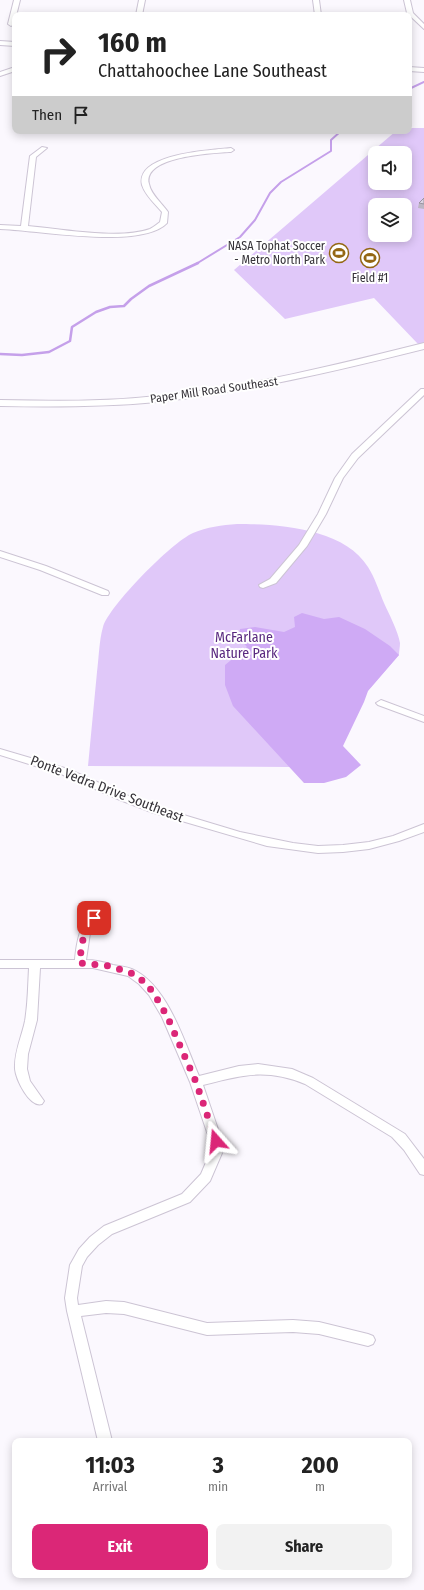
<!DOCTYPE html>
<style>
body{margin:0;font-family:"Fira Sans Condensed",sans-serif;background:#f2f2f2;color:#222;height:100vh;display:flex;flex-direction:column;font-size:15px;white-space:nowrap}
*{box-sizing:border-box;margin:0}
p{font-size:13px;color:#767676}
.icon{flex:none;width:22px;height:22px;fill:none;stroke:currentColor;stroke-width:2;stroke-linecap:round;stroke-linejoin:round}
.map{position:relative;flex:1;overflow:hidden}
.side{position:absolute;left:12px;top:1438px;width:400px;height:140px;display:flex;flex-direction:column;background:#fff;border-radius:8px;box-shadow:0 2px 10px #0003}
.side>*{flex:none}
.top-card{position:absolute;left:12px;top:12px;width:400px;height:122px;border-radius:8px;box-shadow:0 2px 10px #0003;background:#fff;color:#222;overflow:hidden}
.buttons{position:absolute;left:368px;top:146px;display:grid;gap:8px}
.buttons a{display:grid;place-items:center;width:44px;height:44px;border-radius:8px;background:#fff;box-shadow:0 2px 10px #0003;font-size:20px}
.pin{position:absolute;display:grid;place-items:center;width:34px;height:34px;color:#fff;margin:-17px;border-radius:8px;box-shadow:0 2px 6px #0006}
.me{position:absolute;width:44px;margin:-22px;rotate:342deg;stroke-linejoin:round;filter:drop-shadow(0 0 3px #0008)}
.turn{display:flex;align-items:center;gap:14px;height:84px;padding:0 20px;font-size:18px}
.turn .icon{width:52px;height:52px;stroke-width:2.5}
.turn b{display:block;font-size:28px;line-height:34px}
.then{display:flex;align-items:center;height:38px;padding:0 20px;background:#0003;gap:8px;font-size:15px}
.eta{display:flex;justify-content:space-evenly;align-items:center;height:68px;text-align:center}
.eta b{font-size:24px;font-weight:700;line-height:28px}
.action{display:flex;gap:8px;margin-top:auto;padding:8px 20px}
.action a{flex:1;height:46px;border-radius:8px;background:#db2777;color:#fff;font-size:16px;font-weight:700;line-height:46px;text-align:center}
.action a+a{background:#f2f2f2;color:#222}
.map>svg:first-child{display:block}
.green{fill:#e0c8f9;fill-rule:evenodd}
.forest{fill:#cfaaf5}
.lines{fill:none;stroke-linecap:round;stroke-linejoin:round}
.stream-far1{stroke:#c5a0ea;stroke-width:2}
.stream{stroke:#c5a0ea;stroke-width:2.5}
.minor-casing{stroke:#ccc4d4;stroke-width:2}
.tertiary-casing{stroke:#ccc4d4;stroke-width:2}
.minor{fill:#fff;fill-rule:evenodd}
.tertiary{fill:#fff;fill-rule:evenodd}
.wall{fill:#bdb6c4}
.building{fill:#dcd4e4;stroke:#9a94a0}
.route{stroke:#db2777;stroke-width:7;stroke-dasharray:0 12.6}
.labels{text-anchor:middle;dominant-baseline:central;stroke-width:4;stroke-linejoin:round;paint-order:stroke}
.far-poi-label{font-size:12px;fill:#363339;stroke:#fff;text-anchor:end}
.far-street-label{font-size:12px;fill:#363339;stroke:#fff}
.park-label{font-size:14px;fill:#5a2a80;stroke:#fff}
.street-label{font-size:14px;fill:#363339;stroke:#fff}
</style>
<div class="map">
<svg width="424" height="1590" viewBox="0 0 424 1590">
<rect width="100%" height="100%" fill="#fbf8fe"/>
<g class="green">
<path d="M409 128H424V343L418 344 374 298 285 319 234 270 396 131H409ZM375 153H405V183H375ZM375 205H405V235H375Z"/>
<path d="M237 524C278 524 344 528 368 567 375 578 379 591 384 603 389 614 398 631 400 643 400 647 399 651 399 655L306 761 289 767 88 766C91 735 94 703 97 672 99 657 99 641 103 627 109 606 172 542 193 533 207 527 222 525 237 524Z"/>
</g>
<polygon class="forest" points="302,613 324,619 339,617 365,629 390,646 399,655 368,691 364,702 343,746 361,765 346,777 324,783 304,783 233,706 225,685 225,665 247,647 239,638 240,629 255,627 284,632 295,627 294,617"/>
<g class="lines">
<g class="stream-far1">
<polyline points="409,89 424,82"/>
<polyline points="196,264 240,237 255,220 270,193 281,182 331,151 331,140 341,131"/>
</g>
<polyline class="stream" points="0,354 22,355 49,352 70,341 72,327 96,312 110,307 124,306 131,299 149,286 198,263"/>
<g class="minor-casing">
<g id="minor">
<polygon points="14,0 20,0 14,24 11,26 8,24"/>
<polygon points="313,0 319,0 321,15 315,15"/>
<polygon points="404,0 410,0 413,13 424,24 424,29 407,13"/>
<polygon points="0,41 15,42 15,46 0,45"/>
<polygon points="409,67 424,68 424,72 409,71"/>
<path d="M42 147 47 148 36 157 28 226C62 229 118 240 150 229 154 227 157 224 160 222L162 212C155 204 145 195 142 185 135 153 213 150 231 148L234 150 231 152C214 153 142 156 149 184 151 195 162 203 168 212L167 223C141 250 38 230 0 229V225L21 226 30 156Z"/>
<polygon points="421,389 424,389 424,395 358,458 343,478 326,514 307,546 276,583 263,588 260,587 259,585 270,579 299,545 318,514 335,478 352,454"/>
<polygon points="0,551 46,566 108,591 109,593 108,595 102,595 40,570 0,557"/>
<polygon points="381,700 424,716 424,722 378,705 376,703"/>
<polygon points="0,749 68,769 133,798 177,813 240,832 293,843 318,846 343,845 369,842 393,836 424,824 424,832 399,841 369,849 343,852 318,853 267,846 151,812 120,800 61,774 0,755"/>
<path d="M94 914 98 915 99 918 90 933 86 960C95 960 104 962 113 965 120 966 129 967 136 971 169 989 185 1044 199 1076L239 1066 258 1064 292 1069 313 1078 405 1134 424 1159V1175L420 1174 404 1150 392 1137 305 1084C266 1068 241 1075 203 1085L222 1141V1153L210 1181 190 1202 112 1234 98 1245 87 1257 82 1266 77 1298 78 1305 106 1301 124 1302 207 1323 293 1320 319 1322 368 1334 373 1336 375 1340 373 1344 368 1346 319 1334 293 1332 207 1335 124 1314 106 1313 81 1316 112 1441H98L67 1311 65 1298 70 1265 79 1249 90 1237 104 1226 182 1194 201 1174 210 1153V1141L190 1082 162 1017 149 995 139 984 128 976 93 968H40L37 1020 28 1054 27 1069 30 1081 44 1101 42 1104C30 1108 16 1080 15 1069 14 1052 22 1036 25 1021 28 1004 28 985 29 968H0V960H75C76 947 80 918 94 914Z"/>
</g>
</g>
<g class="tertiary-casing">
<g id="tertiary">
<polygon points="139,0 145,0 142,15 136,15"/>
<polygon points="15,67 15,71 0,76 0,72"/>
<path d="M424 343V349C336 371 247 392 157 402 105 407 52 407 0 406V400C52 401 105 402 157 396 248 387 336 365 424 343Z"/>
</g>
</g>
<use href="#minor" class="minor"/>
<use href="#tertiary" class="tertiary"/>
</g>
<polygon class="wall" points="424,198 424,209 418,208 419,203"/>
<polygon class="building" points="424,198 424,204 419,203"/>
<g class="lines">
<path class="route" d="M94 918C83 931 81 945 80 963L110 966 131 973 143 981 153 992 167 1016 196 1082 216 1141"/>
</g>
<defs>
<g id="stadium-ring" transform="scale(1)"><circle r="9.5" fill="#fff" stroke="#946713" stroke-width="1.5"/><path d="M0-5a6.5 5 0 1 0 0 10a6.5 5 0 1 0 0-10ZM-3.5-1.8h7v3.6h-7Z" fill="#946713"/></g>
</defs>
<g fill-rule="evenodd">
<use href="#stadium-ring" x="339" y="253"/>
<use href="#stadium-ring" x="370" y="258"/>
</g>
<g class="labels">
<g class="far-poi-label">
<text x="325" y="246">NASA Tophat Soccer<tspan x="325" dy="14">- Metro North Park</tspan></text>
<text x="370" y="278" text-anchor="middle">Field #1</text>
</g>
<g class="far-street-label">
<text transform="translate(214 390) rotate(-8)">Paper Mill Road Southeast</text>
</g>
<g class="park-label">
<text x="244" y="637">McFarlane<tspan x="244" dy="16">Nature Park</tspan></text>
</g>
<g class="street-label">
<text transform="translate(107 789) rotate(21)">Ponte Vedra Drive Southeast</text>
</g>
</g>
</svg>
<div class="buttons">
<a><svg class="icon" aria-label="sound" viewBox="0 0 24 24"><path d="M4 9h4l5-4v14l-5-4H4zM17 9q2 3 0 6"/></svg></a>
<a><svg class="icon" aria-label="layers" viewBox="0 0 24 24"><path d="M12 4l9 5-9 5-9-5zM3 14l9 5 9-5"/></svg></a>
</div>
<div class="pin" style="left:94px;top:918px;background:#d93025"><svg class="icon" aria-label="arrive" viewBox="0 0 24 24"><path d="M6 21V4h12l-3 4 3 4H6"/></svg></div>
<svg class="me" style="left:216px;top:1141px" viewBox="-20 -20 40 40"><path d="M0-17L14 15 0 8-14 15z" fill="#db2777" stroke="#fff" stroke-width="4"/></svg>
<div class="top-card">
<div class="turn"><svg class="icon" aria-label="right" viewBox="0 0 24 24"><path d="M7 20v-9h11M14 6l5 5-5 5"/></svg><div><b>160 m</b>Chattahoochee Lane Southeast</div></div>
<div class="then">Then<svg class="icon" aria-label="arrive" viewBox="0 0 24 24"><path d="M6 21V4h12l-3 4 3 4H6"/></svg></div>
</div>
<section class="side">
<div class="eta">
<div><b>11:03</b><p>Arrival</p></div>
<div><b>3</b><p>min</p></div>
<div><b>200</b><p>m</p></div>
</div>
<div class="action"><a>Exit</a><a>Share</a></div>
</section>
</div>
